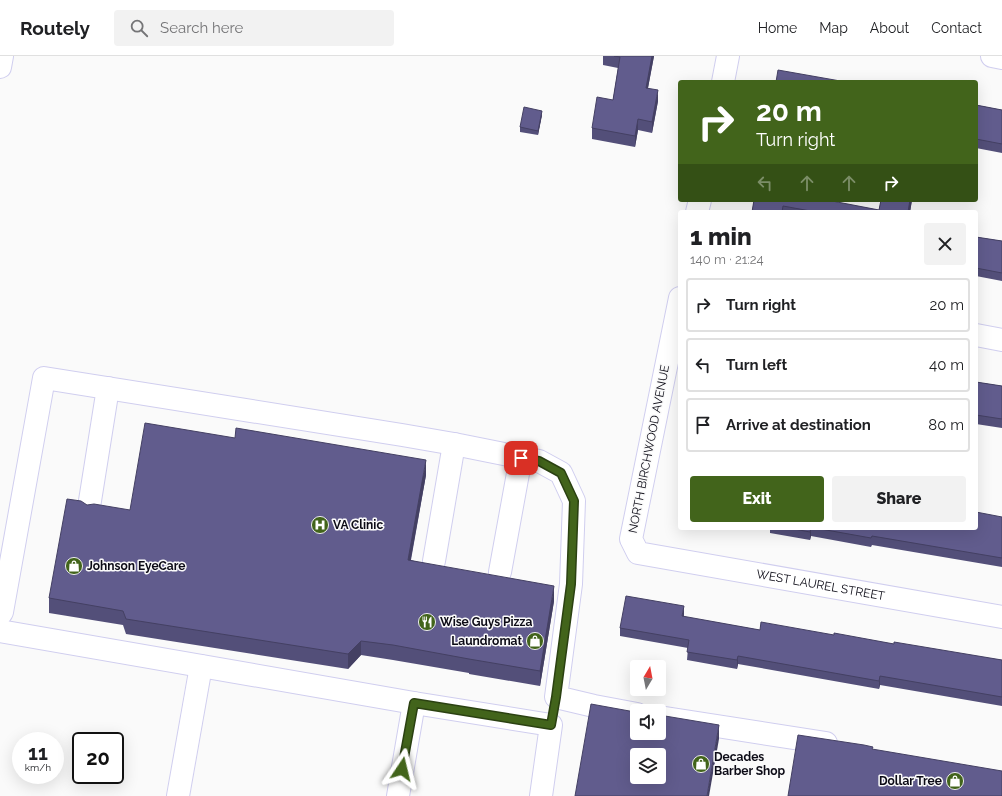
<!DOCTYPE html>
<meta charset="utf-8">
<style>
body{margin:0;font-family:Raleway,sans-serif;background:#f2f2f2;color:#202124;height:100vh;display:flex;flex-direction:column;font-size:15px;white-space:nowrap}
*{box-sizing:border-box;margin:0}
p{font-size:13px;color:#757577}
.icon{flex:none;width:22px;height:22px;fill:none;stroke:currentColor;stroke-width:2;stroke-linecap:round;stroke-linejoin:round}
.map{position:relative;flex:1;overflow:hidden}
.details{position:absolute;left:678px;top:154px;width:300px;height:320px;display:flex;flex-direction:column;background:#fff;border-radius:4px;box-shadow:0 4px 16px #0002}
.details>*{flex:none}
.hud{position:absolute;left:678px;top:24px;width:300px;height:122px;border-radius:4px;box-shadow:0 4px 16px #0002;background:#42641b;color:#fff;overflow:hidden}
.needle{width:26px;rotate:10deg}
.controls{position:absolute;left:630px;top:604px;display:grid;gap:8px}
.controls a{display:grid;place-items:center;width:36px;height:36px;border-radius:4px;background:#fff;box-shadow:0 4px 16px #0002;font-size:20px}
.speed{position:absolute;left:12px;top:676px;display:flex;gap:8px;font-size:20px;font-weight:700;text-align:center}
.speed>*{display:grid;place-content:center;width:52px;height:52px;border-radius:50%;background:#fff;box-shadow:0 4px 16px #0002;line-height:1}
.speed small{font-size:10px;font-weight:400}
.speed .limit{border:2px solid #111;border-radius:6px;background:#fff;color:#111}
.pin{position:absolute;display:grid;place-items:center;width:34px;height:34px;color:#fff;margin:-17px;border-radius:8px;box-shadow:0 2px 6px #0006}
.me{position:absolute;width:44px;margin:-22px;rotate:10deg;stroke-linejoin:round;filter:drop-shadow(0 0 3px #0008)}
.turn{display:flex;align-items:center;gap:14px;height:84px;padding:0 12px;font-size:18px}
.turn .icon{width:52px;height:52px;stroke-width:2.5}
.turn b{display:block;font-size:28px;line-height:34px}
.lanes{display:flex;align-items:center;height:38px;padding:0 12px;background:#0003;justify-content:center;gap:20px;direction:ltr}
.lanes .off{opacity:.35}
.round{display:grid;place-items:center;flex:none;width:42px;height:42px;border-radius:4px;background:#f2f2f2}
.overview{display:flex;align-items:center;justify-content:space-between;height:68px;padding:0 12px}
h1{font-size:24px;font-weight:800;line-height:30px}
.button{display:flex;gap:8px;margin-top:auto;padding:8px 12px}
.button a{flex:1;height:46px;border-radius:4px;background:#42641b;color:#fff;font-size:16px;font-weight:800;line-height:46px;text-align:center}
.button a+a{background:#f2f2f2;color:#202124}
ul{padding:0;list-style:none}
li{display:flex;align-items:center;gap:12px;height:54px;margin:0 8px 6px;padding:0 4px;border:2px solid #e0e0e0;border-radius:4px}
li div{flex:1}
li b{display:block;font-size:15px}
li em{font-style:normal}
header{display:flex;align-items:center;gap:24px;box-sizing:border-box;height:56px;padding:0 20px;background:#fff;border-bottom:1px solid #e0e0e0}
header strong{font-size:19px}
nav{display:flex;gap:22px;margin-inline-start:auto;font-size:14px}
.search{width:280px;height:36px;background:#f2f2f2;display:flex;align-items:center;gap:10px;box-sizing:border-box;padding:0 14px;border-radius:4px;color:#757577;font-size:15px}
.map>svg:first-child{display:block}
.lines{fill:none;stroke-linecap:round;stroke-linejoin:round}
.minor-casing{stroke:#d0ceef;stroke-width:24}
.minor{stroke:#fff;stroke-width:22}
.wall{fill:#534f79}
.shaded-wall{fill:#444063}
.building{fill:#615c8d;stroke:#444063;fill-rule:evenodd}
.route-casing{stroke:#2b4112;stroke-width:10}
.route{stroke:#42641b;stroke-width:7}
.labels{text-anchor:middle;dominant-baseline:central;stroke-width:3;stroke-linejoin:round;paint-order:stroke}
.street-label{font-size:12px;fill:#0c0b16;stroke:#fafafa}
.poi-label{font-size:12px;font-weight:bold;fill:#0c0b16;stroke:#fafafa;text-anchor:start}
</style>
<header>
<strong>Routely</strong>
<div class="search"><svg class="icon" aria-label="search" viewBox="0 0 24 24"><circle cx="10" cy="10" r="6"/><path d="M15 15l6 6"/></svg>Search here</div>
<nav><a>Home</a><a>Map</a><a>About</a><a>Contact</a></nav>
</header>
<div class="map">
<svg width="1002" height="740" viewBox="0 0 1002 740">
<rect width="100%" height="100%" fill="#fafafa"/>
<g class="lines">
<g class="minor-casing">
<g id="minor">
<polyline points="992,0 1002,2"/>
<polyline points="0,11 2,0"/>
<polyline points="723,26 728,0"/>
<polyline points="697,156 700,144"/>
<path id="s1" d="M680 242 631 483 638 497 1002 561"/>
<polyline points="976,279 1002,284"/>
<polyline points="89,451 108,332"/>
<polyline points="434,505 454,388"/>
<polyline points="500,516 521,401"/>
<polyline points="0,559 2,556 44,322 402,379 454,388 539,405 561,417 574,445 571,528 556,641 594,650 637,658"/>
<polyline points="0,575 414,647 398,740"/>
<polyline points="414,647 551,669 541,740"/>
<polyline points="659,661 826,687"/>
<polyline points="178,740 201,610"/>
</g>
</g>
<use href="#minor" class="minor"/>
</g>
<g class="wall">
<polygon points="603,0 654,0 648,32 658,45 652,77 638,74 635,91 592,83 592,72 613,44 618,12 603,9"/>
<polygon points="976,49 1002,54 1002,97 976,92"/>
<polygon points="542,59 538,79 520,76 520,71"/>
<polygon points="754,144 833,144 833,146 879,154 881,144 912,144 910,156 752,156"/>
<polygon points="976,181 1002,185 1002,225 976,220"/>
<polygon points="976,326 1002,330 1002,372 976,368"/>
<polygon points="426,419 411,504 554,545 540,630 469,618 469,617 393,604 361,599 348,613 126,578 123,569 49,557 49,542 130,454"/>
<polygon points="1002,461 1002,511 872,489 871,491 811,480 810,484 770,477 770,472 976,472"/>
<polygon points="684,558 684,561 760,574 834,579 1002,604 1002,650 880,629 879,633 738,608 737,613 687,604 688,592 620,580 620,572"/>
</g>
<g class="shaded-wall">
<polygon points="652,0 654,0 646,42 646,32"/>
<polygon points="658,34 658,45 652,77 652,66"/>
<polygon points="542,55 542,59 538,79 538,75"/>
<polygon points="638,63 638,74 635,91 635,80"/>
<polygon points="910,144 912,144 910,156 908,156"/>
<polygon points="426,404 426,419 408,518 408,504"/>
<polygon points="811,472 811,480 810,484 810,476"/>
<polygon points="554,530 554,545 540,630 540,615"/>
<polygon points="684,550 684,558 682,569 682,560"/>
<polygon points="361,585 361,599 348,613 348,598"/>
<polygon points="738,600 738,608 737,613 737,604"/>
<polygon points="880,620 880,629 879,633 879,625"/>
<polygon points="719,669 719,683 709,740 707,740"/>
</g>
<g class="building">
<polygon points="614,0 652,0 646,32 658,34 652,66 638,63 635,80 592,72 597,41 613,44 620,1"/>
<polygon points="778,14 846,26 776,26"/>
<polygon points="976,49 1002,54 1002,88 976,83"/>
<polygon points="524,51 542,55 538,75 520,71"/>
<polygon points="754,144 832,144 832,145 879,154 881,144 910,144 908,156 816,156 783,150 782,156 752,156"/>
<polygon points="976,181 1002,185 1002,217 976,212"/>
<polygon points="976,326 1002,330 1002,363 976,359"/>
<polygon points="145,367 235,382 236,372 426,404 408,504 554,530 540,615 469,603 393,589 361,585 348,598 126,563 123,555 49,542 67,443 81,445 87,449 94,448 130,454"/>
<polygon points="976,456 1002,461 1002,502 872,480 871,482 815,472 976,472"/>
<polygon points="789,472 811,472 810,476"/>
<polygon points="626,540 684,550 682,560 760,574 761,566 834,579 834,577 894,588 894,586 1002,604 1002,641 880,620 879,625 738,600 737,604 687,596 689,584 620,572"/>
<path d="M591 648 635 656H637V677H659V659L719 669 707 740H575ZM637 699H659V721H637Z"/>
<polygon points="647,650 650,655 642,655"/>
<polygon points="798,679 864,689 873,691 872,693 1002,715 1002,740 788,740"/>
</g>
<g class="lines">
<g class="route-casing">
<polyline id="route" points="402,713 414,647 551,669 556,641 571,528 574,445 561,417 539,405 521,402"/>
</g>
<use href="#route" class="route"/>
</g>
<defs>
<g id="hospital-disc" transform="scale(0.9)"><circle r="9.5" fill="#42641b" stroke="#fafafa"/><path d="M-5-5h3v3.5h4V-5h3V5h-3V1.5h-4V5h-3Z" fill="#fff"/></g>
<g id="shop-disc" transform="scale(0.9)"><circle r="9.5" fill="#42641b" stroke="#fafafa"/><path d="M-5-2.5h2.3a2.7 3.5 0 0 1 5.4 0H5L5.5 6h-11ZM-1.5-2.5h3a1.5 2.3 0 0 0-3 0Z" fill="#fff"/></g>
<g id="restaurant-disc" transform="scale(0.9)"><circle r="9.5" fill="#42641b" stroke="#fafafa"/><path d="M-5-6h1v4h1v-4h1v4h1v-4h1v5L-1.5 .5V6h-2V.5L-5-1ZM5-6V6H3V1.5H1.5Q1.5-4 5-6Z" fill="#fff"/></g>
</defs>
<g fill-rule="evenodd">
<use href="#hospital-disc" x="320" y="469"/>
<use href="#shop-disc" x="74" y="510"/>
<use href="#restaurant-disc" x="427" y="566"/>
<use href="#shop-disc" x="535" y="585"/>
<use href="#shop-disc" x="701" y="708"/>
<use href="#shop-disc" x="955" y="725"/>
</g>
<g class="labels">
<g class="street-label">
<text transform="translate(649 393) rotate(-79)">NORTH BIRCHWOOD AVENUE</text>
<text stroke="none"><textPath href="#s1" startOffset="447">WEST LAUREL STREET</textPath></text>
</g>
<g class="poi-label">
<text x="333" y="469">VA Clinic</text>
<text x="87" y="510">Johnson EyeCare</text>
<text x="440" y="566">Wise Guys Pizza</text>
<text x="522" y="585" text-anchor="end">Laundromat</text>
<text x="714" y="701">Decades<tspan x="714" dy="14">Barber Shop</tspan></text>
<text x="942" y="725" text-anchor="end">Dollar Tree</text>
</g>
</g>
</svg>
<div class="controls">
<a><svg class="needle" viewBox="-14 -14 28 28"><path d="M0-13l5 13h-10z" fill="#e53935"/><path d="M0 13l5-13h-10z" fill="#757577"/></svg></a>
<a><svg class="icon" aria-label="sound" viewBox="0 0 24 24"><path d="M4 9h4l5-4v14l-5-4H4zM17 9q2 3 0 6"/></svg></a>
<a><svg class="icon" aria-label="layers" viewBox="0 0 24 24"><path d="M12 4l9 5-9 5-9-5zM3 14l9 5 9-5"/></svg></a>
</div>
<div class="speed"><div>11<small>km/h</small></div><div class="limit">20</div></div>
<div class="pin" style="left:521px;top:402px;background:#d93025"><svg class="icon" aria-label="arrive" viewBox="0 0 24 24"><path d="M6 21V4h12l-3 4 3 4H6"/></svg></div>
<svg class="me" style="left:402px;top:713px" viewBox="-20 -20 40 40"><path d="M0-17L14 15 0 8-14 15z" fill="#42641b" stroke="#fff" stroke-width="4"/></svg>
<div class="hud">
<div class="turn"><svg class="icon" aria-label="right" viewBox="0 0 24 24"><path d="M7 20v-9h11M14 6l5 5-5 5"/></svg><div><b>20 m</b>Turn right</div></div>
<div class="lanes"><svg class="icon off" aria-label="left" viewBox="0 0 24 24"><path d="M17 20v-9H6M10 6l-5 5 5 5"/></svg><svg class="icon off" aria-label="ahead" viewBox="0 0 24 24"><path d="M12 20V5M6 11l6-6 6 6"/></svg><svg class="icon off" aria-label="ahead" viewBox="0 0 24 24"><path d="M12 20V5M6 11l6-6 6 6"/></svg><svg class="icon" aria-label="right" viewBox="0 0 24 24"><path d="M7 20v-9h11M14 6l5 5-5 5"/></svg></div>
</div>
<section class="details">
<div class="overview"><div><h1>1 min</h1><p>140 m · 21:24</p></div><a class="round"><svg class="icon" aria-label="close" viewBox="0 0 24 24"><path d="M6 6l12 12M18 6L6 18"/></svg></a></div>
<ul>
<li><svg class="icon" aria-label="right" viewBox="0 0 24 24"><path d="M7 20v-9h11M14 6l5 5-5 5"/></svg><div><b>Turn right</b></div><em>20 m</em></li>
<li><svg class="icon" aria-label="left" viewBox="0 0 24 24"><path d="M17 20v-9H6M10 6l-5 5 5 5"/></svg><div><b>Turn left</b></div><em>40 m</em></li>
<li><svg class="icon" aria-label="arrive" viewBox="0 0 24 24"><path d="M6 21V4h12l-3 4 3 4H6"/></svg><div><b>Arrive at destination</b></div><em>80 m</em></li>
</ul>
<div class="button"><a>Exit</a><a>Share</a></div>
</section>
</div>
